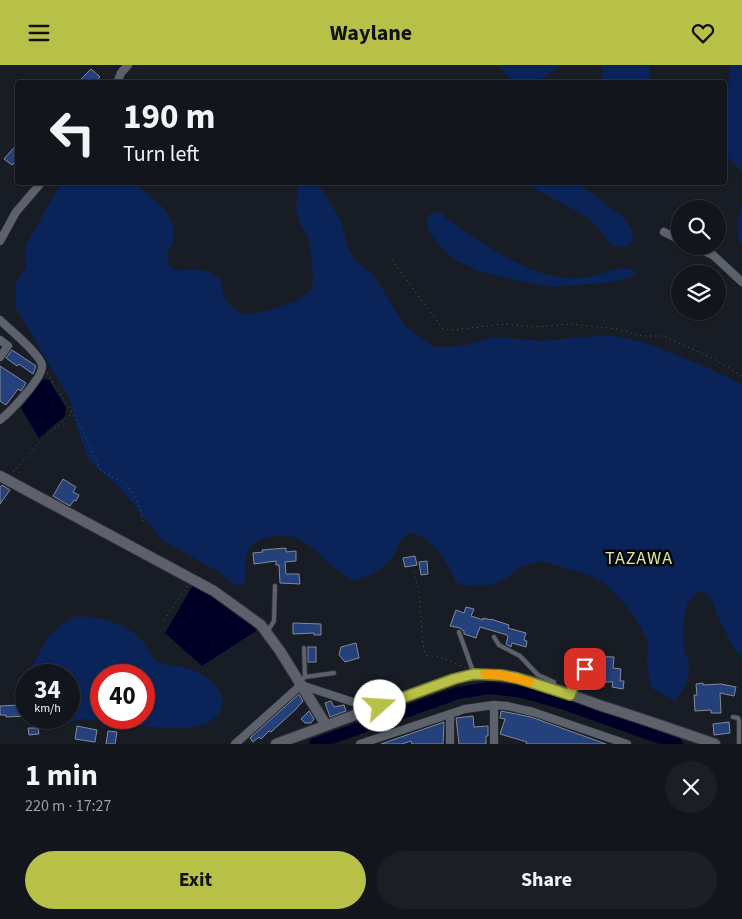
<!DOCTYPE html>
<meta charset="utf-8">
<style>
body{margin:0;font-family:"Source Sans 3",sans-serif;background:#1b1f25;color:#f1f3f6;height:100vh;display:flex;flex-direction:column;font-size:19px;white-space:nowrap}
*{box-sizing:border-box;margin:0}
p{font-size:16px;color:#9c9fa3}
.icon{flex:none;width:28px;height:28px;fill:none;stroke:currentColor;stroke-width:2;stroke-linecap:round;stroke-linejoin:round}
.map{position:relative;height:679px;overflow:hidden}
.drawer{display:flex;flex-direction:column;background:#12161c;flex:1}
.drawer>*{flex:none}
.top-card{position:absolute;left:15px;top:15px;width:712px;height:105px;border-radius:5px;box-shadow:0 1px 4px #0004,0 0 0 1px #31353b;background:#12161c;color:#f1f3f6;overflow:hidden}
.buttons{position:absolute;left:671px;top:135px;display:grid;gap:10px}
.buttons a{display:grid;place-items:center;width:55px;height:55px;border-radius:50%;background:#12161c;box-shadow:0 1px 4px #0004,0 0 0 1px #31353b;font-size:25px}
.speed{position:absolute;left:15px;top:599px;display:flex;gap:10px;font-size:25px;font-weight:700;text-align:center}
.speed>*{display:grid;place-content:center;width:65px;height:65px;border-radius:50%;background:#12161c;box-shadow:0 1px 4px #0004,0 0 0 1px #31353b;line-height:1}
.speed small{font-size:12px;font-weight:400}
.speed .limit{border:8px solid #d22;background:#fff;color:#111}
.pin{position:absolute;display:grid;place-items:center;width:42px;height:42px;color:#fff;margin:-21px;border-radius:10px;box-shadow:0 2px 8px #0006}
.me{position:absolute;width:55px;margin:-28px;rotate:71deg;stroke-linejoin:round;filter:drop-shadow(0 0 4px #0008)}
.turn{display:flex;align-items:center;gap:18px;height:105px;padding:0 25px;font-size:22px}
.turn .icon{width:65px;height:65px;stroke-width:2.5}
.turn b{display:block;font-size:35px;line-height:42px}
.round{display:grid;place-items:center;flex:none;width:52px;height:52px;border-radius:26px;background:#1b1f25}
.overview{display:flex;align-items:center;justify-content:space-between;height:85px;padding:0 25px}
h1{font-size:30px;font-weight:700;line-height:38px}
.action{display:flex;gap:10px;margin-top:auto;padding:10px 25px}
.action a{flex:1;height:58px;border-radius:30px;background:#b8c147;color:#111;font-size:20px;font-weight:700;line-height:58px;text-align:center}
.action a+a{background:#1b1f25;color:#f1f3f6}
header{display:flex;justify-content:space-between;align-items:center;height:65px;padding:0 25px;background:#b8c147;color:#111;font-size:22px;font-weight:700}
.map>svg:first-child{display:block}
.green{fill:#0a245a;fill-rule:evenodd}
.water{fill:#000026}
.lines{fill:none;stroke-linecap:round;stroke-linejoin:round}
.river{stroke:#000026;stroke-width:12}
.building{fill:#25417b;stroke:#848a95}
.service-casing{stroke:#33363c;stroke-width:5.5}
.minor-casing{stroke:#33363c;stroke-width:9}
.tertiary-casing{stroke:#33363c;stroke-width:12}
.path{stroke:#595e65;stroke-width:1;stroke-dasharray:1 4;stroke-linecap:butt}
.service{stroke:#5c616c;stroke-width:4}
.minor{stroke:#5c616c;stroke-width:8}
.tertiary{stroke:#5c616c;stroke-width:10}
.route-casing{stroke:#787d2e;stroke-width:12}
.route{stroke:#b8c147;stroke-width:9}
.slow{stroke:#f59e0b;stroke-width:9}
.labels{text-anchor:middle;dominant-baseline:central;stroke-width:5;stroke-linejoin:round;paint-order:stroke}
.quarter-label{font-size:18px;letter-spacing:1px;fill:#dfe698;stroke:#06070a}
</style>
<header><svg class="icon" aria-label="menu" viewBox="0 0 24 24"><path d="M4 6h16M4 12h16M4 18h16"/></svg>Waylane<svg class="icon" aria-label="heart" viewBox="0 0 24 24"><path d="M12 20l-8-8c-3-5 5-10 8-4 3-6 11-1 8 4z"/></svg></header>
<div class="map">
<svg width="742" height="679" viewBox="0 0 742 679">
<rect width="100%" height="100%" fill="#181d25"/>
<g class="green">
<polygon points="498,0 562,0 540,15 512,16"/>
<polygon points="602,0 650,0 649,17 600,17 603,7"/>
<polygon points="730,0 742,0 742,108 735,98 725,91 725,28 729,16"/>
<path d="M63 118H134L164 143 173 160V178L168 187V199L175 205C188 205 204 202 216 211 224 216 221 224 224 231 227 238 237 247 244 249 251 251 293 238 300 234 304 231 308 227 312 224L313 209 309 175 300 158 296 145 298 118H315L322 125 337 149 342 159 348 183 355 196 372 208 406 262 434 282H452L467 280 493 272 543 276 597 271H616L649 279 701 300 742 319V593L731 579 709 530 698 526 687 539 683 562V583L689 597 688 615 676 636 651 623 647 602 648 577 635 552 621 535 604 518 589 510 541 496 522 501 507 513 488 521 465 520 456 517C444 492 438 479 412 467 395 477 401 481 391 494 383 506 366 511 354 516 345 510 336 505 328 498 308 479 298 466 268 472 241 478 246 497 245 519L234 520 219 507 162 475 120 423 90 397 82 378 69 333 16 243 15 219 26 202 25 182 57 125Z"/>
<polygon points="525,118 577,118 621,150 631,163 633,175 627,182 612,181 600,165 587,152"/>
<path d="M742 140V181C735 167 736 154 742 140Z"/>
<path d="M440 147 446 153C479 176 528 212 569 213 576 213 585 213 592 211 609 208 618 199 636 206L633 211 614 217 554 222 524 217 481 207 455 195 440 181 427 164V153L430 149Z"/>
<path d="M76 551C100 553 125 556 142 576 148 583 150 591 158 597 162 599 167 600 172 600 190 604 207 608 218 624 222 629 224 638 221 645 203 679 120 655 88 654 77 654 66 659 55 663L45 653 69 652V610H30L29 607 47 574 57 563ZM101 610H144V652H101Z"/>
</g>
<g class="water">
<polygon points="43,314 49,315 66,343 65,351 39,373 21,343"/>
<polygon points="193,520 233,542 256,564 256,566 202,601 165,568"/>
</g>
<g class="lines">
<polyline class="river" points="315,679 458,628 489,623 522,627 565,639 677,679"/>
</g>
<g class="building">
<polygon points="91,4 100,12 94,18 85,18 81,14"/>
<polygon points="18,78 18,93 12,100 4,94"/>
<polygon points="12,285 36,301 33,309 19,299 17,301 6,293"/>
<polygon points="0,301 26,318 21,326 18,324 6,340 0,336"/>
<polygon points="63,414 76,422 73,427 79,430 76,436 74,435 70,441 53,431"/>
<polygon points="2,420 10,425 0,439 0,422"/>
<polygon points="286,483 286,487 296,486 296,496 285,497 286,509 299,509 300,519 280,518 279,500 276,500 276,496 254,499 253,488 263,487 262,485"/>
<polygon points="415,491 417,500 405,502 403,493"/>
<polygon points="427,496 428,509 421,510 419,497"/>
<polygon points="466,542 474,544 471,551 483,555 483,553 491,555 491,554 509,560 508,563 526,568 524,575 527,576 526,582 512,578 511,582 506,579 508,572 507,570 480,562 476,573 464,569 464,566 460,563 450,561 456,545 464,548"/>
<polygon points="293,558 321,559 321,570 314,570 314,568 293,569"/>
<polygon points="356,578 359,593 345,597 339,590 341,582"/>
<rect x="308" y="582" width="8" height="15"/>
<polygon points="587,591 614,592 613,603 621,604 620,616 624,616 623,624 612,622 613,617 605,617 606,614 594,613 595,602 586,601"/>
<polygon points="703,618 703,620 721,619 736,622 734,631 720,628 721,648 711,648 711,645 695,646 694,630 697,630 696,619"/>
<polygon points="299,629 303,636 295,645 271,667 269,666 261,674 259,672 253,677 250,673"/>
<polygon points="331,636 334,642 344,640 346,646 330,652 325,638"/>
<polygon points="19,640 19,642 26,642 26,651 6,652 6,650 0,650 0,641"/>
<polygon points="309,646 314,654 311,658 305,658 301,654"/>
<polygon points="501,646 531,652 606,679 526,679 527,677 500,669 505,654 500,653"/>
<polygon points="473,651 474,662 488,661 488,671 486,671 486,679 459,679 456,653"/>
<polygon points="444,657 443,679 412,679 411,676 402,679 381,679"/>
<polygon points="729,657 730,668 714,670 713,659"/>
<polygon points="77,661 97,665 95,677 75,674"/>
<polygon points="28,663 38,663 39,669 29,670"/>
<polygon points="108,666 117,667 115,679 106,679"/>
</g>
<g class="lines">
<g class="service-casing">
<g id="service">
<polyline points="267,567 274,556 275,521"/>
<polyline points="459,567 474,609"/>
<polyline points="494,572 499,580 520,591 538,610 554,617 554,622"/>
<polyline points="305,612 334,608"/>
<polyline points="300,616 305,612 304,583"/>
<polyline points="571,627 579,606 585,604"/>
<polyline points="733,652 738,653 739,656 739,679"/>
</g>
</g>
<g class="minor-casing">
<g id="minor">
<polyline points="117,18 121,8 128,0"/>
<polyline points="664,167 680,175"/>
<polyline points="0,176 16,147 41,118"/>
<polyline points="692,181 713,190 742,217"/>
<path d="M0 255C10 265 40 289 42 300 44 312 10 347 0 355"/>
<polyline points="0,275 8,281 0,292"/>
<polyline points="450,649 450,679"/>
<polyline points="235,679 301,620 353,637 380,641"/>
<polyline points="360,679 465,644 494,640 507,641 533,647 627,679"/>
<polyline points="494,679 494,640"/>
</g>
</g>
<g class="tertiary-casing">
<g id="tertiary">
<polyline points="0,411 214,526 261,560 280,586 326,660"/>
<path d="M276 679 453 614C505 600 554 624 602 641 640 653 678 666 715 679"/>
</g>
</g>
<g class="path">
<polyline points="392,195 443,264 452,265 505,259 535,262 571,259 617,264 642,271 663,271 714,294 742,311"/>
<path d="M47 308 80 360 100 404C106 410 113 412 121 416 133 423 141 443 143 457"/>
<polyline points="13,407 42,375 72,348"/>
<polyline points="414,507 419,528 423,580 426,590 443,593 466,603"/>
<polyline points="164,555 187,521"/>
</g>
<use href="#service" class="service"/>
<use href="#minor" class="minor"/>
<use href="#tertiary" class="tertiary"/>
</g>
<g class="lines">
<g class="route-casing">
<polyline id="route" points="380,641 454,614 474,609 501,610 517,613 570,630 579,606 585,604"/>
</g>
<use href="#route" class="route"/>
<polyline class="slow" points="485,609 501,610 530,617"/>
</g>
<g class="labels">
<g class="quarter-label">
<text x="639" y="493">TAZAWA</text>
</g>
</g>
</svg>
<div class="buttons">
<a><svg class="icon" aria-label="search" viewBox="0 0 24 24"><circle cx="10" cy="10" r="6"/><path d="M15 15l6 6"/></svg></a>
<a><svg class="icon" aria-label="layers" viewBox="0 0 24 24"><path d="M12 4l9 5-9 5-9-5zM3 14l9 5 9-5"/></svg></a>
</div>
<div class="speed"><div>34<small>km/h</small></div><div class="limit">40</div></div>
<div class="pin" style="left:585px;top:604px;background:#d93025"><svg class="icon" aria-label="arrive" viewBox="0 0 24 24"><path d="M6 21V4h12l-3 4 3 4H6"/></svg></div>
<svg class="me" style="left:380px;top:641px" viewBox="-20 -20 40 40"><circle r="19" fill="#fff"/><path d="M0-13L10 11 0 6-10 11z" fill="#b8c147"/></svg>
<div class="top-card">
<div class="turn"><svg class="icon" aria-label="left" viewBox="0 0 24 24"><path d="M17 20v-9H6M10 6l-5 5 5 5"/></svg><div><b>190 m</b>Turn left</div></div>
</div>
</div>
<section class="drawer">
<div class="overview"><div><h1>1 min</h1><p>220 m · 17:27</p></div><a class="round"><svg class="icon" aria-label="close" viewBox="0 0 24 24"><path d="M6 6l12 12M18 6L6 18"/></svg></a></div>
<div class="action"><a>Exit</a><a>Share</a></div>
</section>
